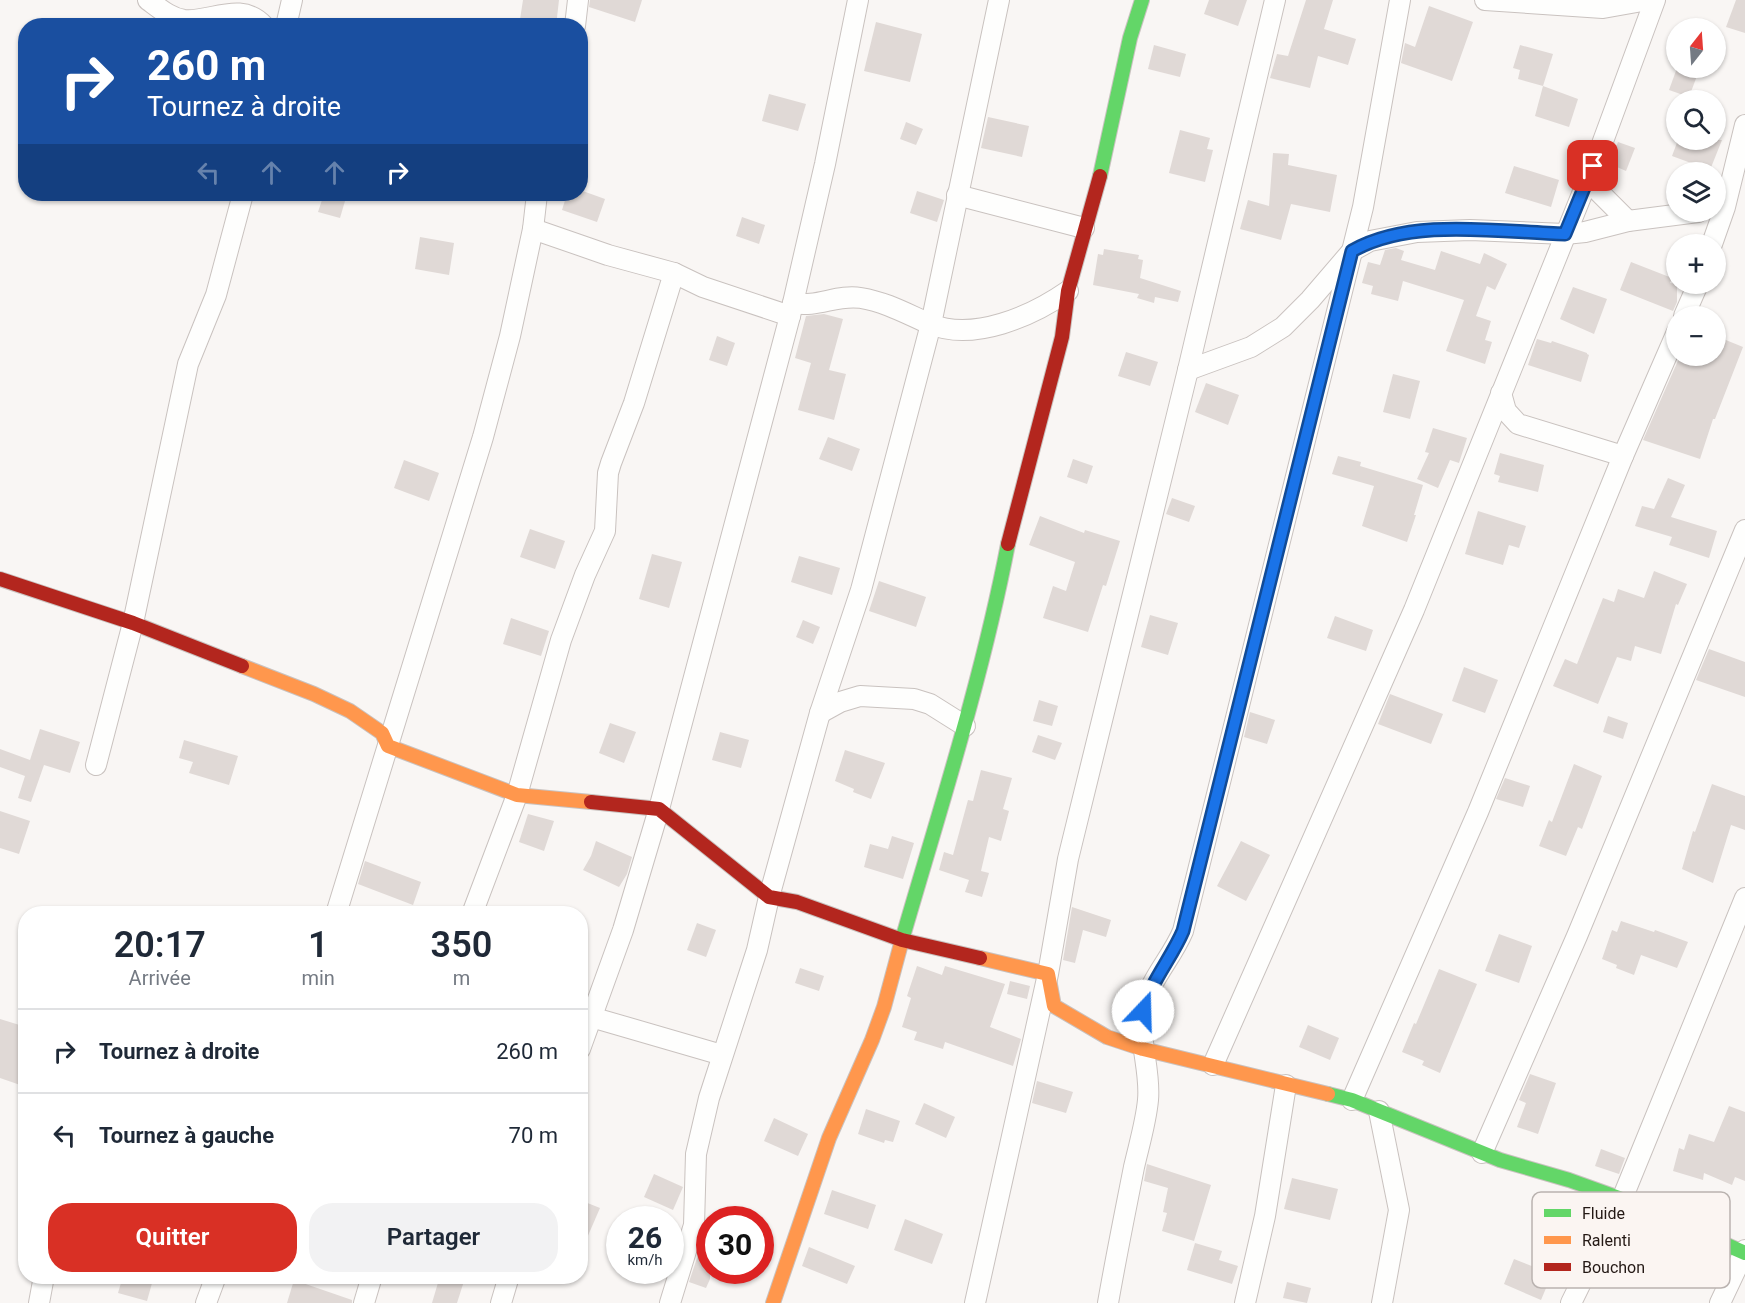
<!DOCTYPE html>
<html lang="fr">
<meta charset="utf-8">
<style>
body{margin:0;font-family:Roboto,sans-serif;background:#f2f2f3;color:#1f2937;height:100vh;display:flex;flex-direction:column;font-size:22px;white-space:nowrap}
*{box-sizing:border-box;margin:0}
p{font-size:20px;color:#747a83}
.icon{flex:none;width:33px;height:33px;fill:none;stroke:currentColor;stroke-width:2;stroke-linecap:round;stroke-linejoin:round}
.map{position:relative;flex:1;overflow:hidden}
.panel{position:absolute;left:18px;top:906px;width:570px;height:378px;display:flex;flex-direction:column;background:#fff;border-radius:24px;box-shadow:0 2px 4px #0004}
.panel>*{flex:none}
.top-card{position:absolute;left:18px;top:18px;width:570px;height:183px;border-radius:24px;box-shadow:0 2px 4px #0004;background:#1a4fa0;color:#fff;overflow:hidden}
.needle{width:39px;rotate:17deg}
.fabs{position:absolute;left:1666px;top:18px;display:grid;gap:12px}
.fabs a{display:grid;place-items:center;width:60px;height:60px;border-radius:50%;background:#fff;box-shadow:0 2px 4px #0004;font-size:30px}
.speed{position:absolute;left:606px;top:1206px;display:flex;gap:12px;font-size:30px;font-weight:700;text-align:center}
.speed>*{display:grid;place-content:center;width:78px;height:78px;border-radius:50%;background:#fff;box-shadow:0 2px 4px #0004;line-height:1}
.speed small{font-size:15px;font-weight:400}
.speed .limit{border:9px solid #d22;background:#fff;color:#111}
.pin{position:absolute;display:grid;place-items:center;width:51px;height:51px;color:#fff;margin:-26px;border-radius:12px;box-shadow:0 3px 9px #0006}
.me{position:absolute;width:66px;margin:-33px;rotate:21deg;stroke-linejoin:round;filter:drop-shadow(0 0 4px #0008)}
.turn{display:flex;align-items:center;gap:21px;height:126px;padding:0 30px;font-size:27px}
.turn .icon{width:78px;height:78px;stroke-width:2.5}
.turn b{display:block;font-size:42px;line-height:51px}
.lanes{display:flex;align-items:center;height:57px;padding:0 30px;background:#0003;justify-content:center;gap:30px;direction:ltr}
.lanes .off{opacity:.35}
.eta{display:flex;justify-content:space-evenly;align-items:center;height:102px;text-align:center}
.eta b{font-size:36px;font-weight:600;line-height:42px}
.primary-button{display:flex;gap:12px;margin-top:auto;padding:12px 30px}
.primary-button a{flex:1;height:69px;border-radius:24px;background:#d93025;color:#fff;font-size:24px;font-weight:600;line-height:69px;text-align:center}
.primary-button a+a{background:#f2f2f3;color:#1f2937}
ul{padding:0;list-style:none}
li{display:flex;align-items:center;gap:18px;height:84px;padding:0 30px;border-top:2px solid #e0e1e3}
li div{flex:1}
li b{display:block;font-size:22px}
li em{font-style:normal}
.map>svg:first-child{display:block}
.building{fill:#e0d9d6}
.lines{fill:none;stroke-linecap:round;stroke-linejoin:round}
.street-casing{stroke:#c9c2bf;stroke-width:22}
.fast-casing{stroke:#c9c2bf;stroke-width:16}
.slow-casing{stroke:#c9c2bf;stroke-width:16}
.jam-casing{stroke:#c9c2bf;stroke-width:16}
.street{stroke:#fefefd;stroke-width:20}
.fast{stroke:#63d668;stroke-width:14}
.slow{stroke:#ff974d;stroke-width:14}
.jam{stroke:#b3261e;stroke-width:14}
.route-casing{stroke:#114b97;stroke-width:15}
.route{stroke:#1a73e8;stroke-width:10}
.key{fill:#fbf5f2;stroke:#bab3b0;stroke-width:1.5}
.key-label{font-size:16px;fill:#241915}
</style>
<div class="map">
<svg width="1745" height="1303" viewBox="0 0 1745 1303">
<rect width="100%" height="100%" fill="#f9f6f4"/>
<g class="building">
<polygon points="523,0 559,0 556,26 519,26"/>
<polygon points="590,0 642,0 635,22 589,7"/>
<polygon points="1209,0 1247,0 1238,26 1204,14"/>
<polygon points="1306,0 1333,0 1324,29 1356,39 1348,65 1318,56 1310,88 1270,78 1277,54 1288,56"/>
<polygon points="1736,0 1745,0 1745,33 1726,27"/>
<polygon points="1429,6 1473,22 1452,81 1401,63 1405,43 1415,47"/>
<polygon points="876,22 922,34 910,82 864,71"/>
<polygon points="1154,45 1186,54 1180,77 1148,69"/>
<polygon points="1520,45 1553,54 1543,86 1518,79 1520,70 1513,68"/>
<polygon points="1677,68 1700,68 1689,97 1669,90"/>
<polygon points="1543,86 1578,99 1569,127 1535,116"/>
<polygon points="769,94 806,104 798,131 762,121"/>
<polygon points="988,117 1029,126 1022,157 981,148"/>
<polygon points="906,122 923,129 916,145 900,139"/>
<polygon points="1180,130 1210,138 1207,149 1213,150 1205,182 1169,173"/>
<polygon points="1678,140 1722,140 1710,170 1672,156"/>
<polygon points="1618,142 1635,148 1626,171 1610,164"/>
<polygon points="1273,153 1289,154 1288,165 1337,175 1330,212 1291,204 1281,240 1240,229 1248,200 1269,206"/>
<polygon points="1514,166 1559,180 1551,207 1505,193"/>
<polygon points="580,190 605,199 597,222 562,210 567,194 580,194"/>
<polygon points="917,191 944,200 937,222 910,213"/>
<polygon points="324,194 345,201 340,218 318,212"/>
<polygon points="742,217 765,225 759,244 736,236"/>
<polygon points="420,237 454,243 449,275 415,269"/>
<polygon points="1396,248 1404,251 1401,260 1435,270 1441,251 1480,264 1484,253 1507,264 1495,290 1487,286 1476,316 1491,321 1485,340 1492,342 1485,364 1446,351 1464,300 1403,281 1398,301 1371,294 1373,286 1362,283 1368,262 1380,265 1385,250"/>
<polygon points="1104,249 1139,255 1138,259 1143,260 1140,278 1181,291 1178,302 1155,297 1154,303 1137,298 1139,294 1093,285 1098,254 1103,255"/>
<polygon points="1631,262 1672,278 1670,283 1677,284 1677,302 1673,311 1620,290"/>
<polygon points="1573,287 1607,299 1594,334 1560,319"/>
<polygon points="824,314 843,319 829,370 846,374 834,420 798,410 811,363 795,358 806,316"/>
<polygon points="717,336 735,343 727,366 709,360"/>
<polygon points="1716,336 1743,347 1715,419 1713,419 1700,459 1643,440 1680,356 1716,356"/>
<polygon points="1537,339 1551,343 1552,341 1587,353 1587,354 1589,355 1581,382 1528,365"/>
<polygon points="1126,352 1158,362 1150,386 1118,376"/>
<polygon points="1393,374 1420,381 1410,419 1383,412"/>
<polygon points="1206,383 1239,395 1228,425 1195,412"/>
<polygon points="1433,428 1467,438 1459,463 1450,460 1438,488 1417,479 1429,453 1425,452"/>
<polygon points="828,437 860,449 852,471 819,459"/>
<polygon points="1500,453 1544,465 1538,492 1498,482 1500,476 1494,474"/>
<polygon points="1338,456 1361,462 1360,466 1423,485 1414,515 1416,515 1407,542 1362,526 1374,486 1332,474"/>
<polygon points="1073,459 1093,466 1087,484 1067,477"/>
<polygon points="404,460 439,473 429,501 394,488"/>
<polygon points="1668,478 1685,485 1671,517 1717,531 1709,558 1669,545 1672,537 1635,526 1642,506 1654,509"/>
<polygon points="1172,498 1195,506 1189,522 1166,514"/>
<polygon points="1478,511 1526,526 1519,548 1509,545 1503,565 1465,554"/>
<polygon points="1040,516 1084,533 1085,530 1120,541 1106,586 1103,585 1088,632 1043,618 1053,586 1066,591 1075,562 1029,545"/>
<polygon points="530,529 565,541 555,569 520,557"/>
<polygon points="652,554 682,562 669,608 639,599"/>
<polygon points="799,556 840,568 832,595 791,582"/>
<polygon points="1654,571 1687,584 1678,605 1676,604 1661,654 1635,646 1631,661 1617,657 1598,704 1553,686 1565,659 1577,664 1603,598 1614,602 1618,589 1644,598"/>
<polygon points="879,581 926,597 916,627 869,611"/>
<polygon points="1150,615 1178,623 1168,655 1141,647"/>
<polygon points="1335,616 1373,630 1366,651 1327,638"/>
<polygon points="511,618 549,631 541,656 503,644"/>
<polygon points="803,620 820,627 813,644 796,637"/>
<polygon points="1709,649 1745,662 1745,697 1696,680"/>
<polygon points="1464,667 1498,680 1485,713 1452,701"/>
<polygon points="1390,694 1443,714 1431,744 1378,724"/>
<polygon points="1039,700 1058,706 1052,726 1033,721"/>
<polygon points="1250,712 1275,720 1267,744 1244,737"/>
<polygon points="1608,716 1628,723 1623,739 1603,732"/>
<polygon points="610,723 636,732 624,763 599,753"/>
<polygon points="40,729 80,742 70,773 44,765 31,802 18,798 25,776 0,767 0,749 30,760"/>
<polygon points="720,732 749,740 741,768 712,760"/>
<polygon points="1038,735 1062,743 1055,760 1032,752"/>
<polygon points="184,740 238,756 229,785 189,773 193,762 179,758"/>
<polygon points="845,750 885,763 871,799 853,792 854,789 835,781"/>
<polygon points="1574,764 1602,776 1582,829 1578,827 1566,856 1539,846 1549,820 1552,822"/>
<polygon points="981,770 1012,778 1003,809 1009,811 1001,841 989,837 981,871 989,873 982,897 965,892 969,880 939,870 944,852 953,855 968,800 973,801"/>
<polygon points="1505,778 1530,786 1523,807 1496,799"/>
<polygon points="1712,784 1745,796 1745,830 1731,825 1713,883 1682,869 1693,831 1695,832"/>
<polygon points="0,811 30,821 19,854 0,848"/>
<polygon points="528,814 554,821 544,851 519,842"/>
<polygon points="892,836 914,843 903,879 864,867 870,844 888,849"/>
<polygon points="596,841 632,857 627,874 619,887 583,870 591,856"/>
<polygon points="1241,841 1270,855 1246,901 1217,886"/>
<polygon points="365,861 421,882 413,905 358,884"/>
<polygon points="1072,907 1111,920 1106,937 1083,930 1075,963 1063,960"/>
<polygon points="1621,921 1654,932 1655,930 1688,942 1677,968 1641,955 1634,975 1616,968 1617,965 1602,959 1612,930 1617,932"/>
<polygon points="697,923 716,930 706,957 687,950"/>
<polygon points="1499,934 1532,946 1519,983 1485,971"/>
<polygon points="917,966 942,975 945,966 1005,984 990,1027 1021,1039 1013,1066 945,1042 943,1049 914,1040 917,1032 902,1027 911,998 907,996"/>
<polygon points="800,968 824,976 819,991 795,983"/>
<polygon points="1439,969 1477,984 1440,1073 1422,1065 1424,1061 1402,1052 1414,1023 1416,1024"/>
<polygon points="1010,981 1030,986 1027,999 1007,994"/>
<polygon points="0,1019 26,1027 26,1087 0,1078"/>
<polygon points="1308,1025 1339,1038 1330,1060 1299,1047"/>
<polygon points="1530,1074 1556,1083 1538,1134 1517,1127 1526,1103 1519,1100"/>
<polygon points="1037,1081 1073,1092 1066,1113 1032,1103"/>
<polygon points="924,1103 955,1117 946,1138 915,1124"/>
<polygon points="1729,1106 1745,1112 1745,1181 1735,1177 1732,1185 1704,1173 1703,1180 1673,1171 1679,1148 1684,1150 1689,1134 1714,1142"/>
<polygon points="866,1109 900,1121 893,1142 885,1140 884,1143 858,1134"/>
<polygon points="774,1118 808,1134 798,1156 764,1141"/>
<polygon points="1601,1149 1625,1158 1619,1174 1595,1166"/>
<polygon points="1147,1164 1211,1185 1194,1241 1162,1231 1167,1213 1163,1212 1168,1188 1144,1181"/>
<polygon points="654,1174 683,1187 673,1210 644,1197"/>
<polygon points="1292,1178 1338,1189 1330,1220 1284,1209"/>
<polygon points="832,1190 876,1205 868,1229 824,1214"/>
<polygon points="580,1200 600,1208 580,1254"/>
<polygon points="905,1219 943,1234 932,1264 894,1250"/>
<polygon points="707,1228 710,1229 710,1279 706,1288 689,1282"/>
<polygon points="1195,1243 1222,1251 1219,1260 1238,1266 1232,1284 1187,1270"/>
<polygon points="809,1247 855,1266 847,1284 802,1266"/>
<polygon points="1514,1259 1552,1274 1541,1300 1504,1284"/>
<polygon points="123,1276 154,1276 147,1301 118,1293"/>
<polygon points="440,1276 451,1276 464,1281 457,1303 432,1303"/>
<polygon points="294,1280 352,1300 352,1303 287,1303"/>
<polygon points="1287,1282 1311,1288 1307,1303 1283,1298"/>
</g>
<g class="lines">
<g class="street-casing">
<g id="street">
<path d="M148 0C159 8 170 18 184 20 210 23 241 0 264 26"/>
<polyline points="1485,0 1603,8 1648,0"/>
<polyline points="286,26 292,0"/>
<polyline points="575,26 578,0"/>
<polyline points="1587,180 1628,221"/>
<polyline points="957,195 1084,228"/>
<polyline points="533,229 608,255 674,273 703,287 790,316"/>
<polyline points="1712,244 1725,207 1745,125"/>
<path d="M793 303C817 308 837 294 861 298 886 302 907 314 930 324 974 342 1032 316 1068 291"/>
<polyline points="1684,316 1698,284"/>
<polyline points="1188,370 1251,347 1283,327 1310,300 1352,251 1370,241 1417,232 1470,230 1565,234 1585,232 1628,221 1698,212"/>
<polyline points="1501,393 1506,411 1518,424 1623,456"/>
<polyline points="820,713 840,702 860,696 914,699 930,704 965,726"/>
<polyline points="96,765 133,623 188,364 216,295 243,194"/>
<polyline points="336,914 483,437 510,336 533,229 537,194"/>
<polyline points="472,914 517,795 561,640 585,575 605,531 608,473 611,463 634,403 674,273"/>
<polyline points="591,1017 722,1055"/>
<polyline points="580,1049 623,930 659,809 790,316 825,164 858,0"/>
<polyline points="1213,1065 1414,610 1599,152 1655,0"/>
<polyline points="1352,1100 1478,812 1623,456 1677,332"/>
<polyline points="1379,1111 1399,1210 1382,1303"/>
<polyline points="1482,1153 1577,936 1745,530"/>
<polyline points="39,1303 44,1276"/>
<polyline points="206,1303 216,1276"/>
<polyline points="364,1303 372,1276"/>
<polyline points="501,1303 509,1276"/>
<polyline points="670,1303 694,1225 696,1154 709,1098 757,950 769,897 820,713 861,590 931,324 999,0"/>
<polyline points="975,1303 1048,974 1068,859 1188,370 1275,0"/>
<path d="M1108 1303C1116 1257 1125 1213 1134 1167 1139 1145 1146 1122 1148 1100 1151 1069 1137 1039 1144 1008 1149 980 1172 958 1183 931L1363 207 1400 0"/>
<polyline points="1245,1303 1265,1216 1286,1085"/>
<polyline points="1571,1303 1622,1199 1745,898"/>
<polyline points="1720,1303 1745,1250"/>
</g>
</g>
<g class="fast-casing">
<g id="fast">
<polyline points="1100,176 1130,38 1142,0"/>
<path d="M902 940C940 809 982 679 1008 544"/>
<polyline points="1328,1094 1352,1100 1500,1160 1569,1180 1622,1199 1745,1253"/>
</g>
</g>
<g class="slow-casing">
<g id="slow">
<polyline points="242,666 314,694 350,711 382,733 388,746 517,795 591,802"/>
<polyline points="980,958 1048,974 1054,1006 1107,1037 1143,1049 1328,1094"/>
<polyline points="773,1303 829,1138 872,1040 884,1007 902,940"/>
</g>
</g>
<g class="jam-casing">
<g id="jam">
<polyline points="1008,544 1062,337 1068,291 1100,176"/>
<polyline points="0,579 133,623 242,666"/>
<polyline points="591,802 659,809 769,897 797,902 902,940 980,958"/>
</g>
</g>
<use href="#street" class="street"/>
<use href="#fast" class="fast"/>
<use href="#slow" class="slow"/>
<use href="#jam" class="jam"/>
</g>
<g class="lines">
<g class="route-casing">
<path id="route" d="M1143 1011C1151 981 1171 959 1183 931L1352 251C1411 217 1499 232 1565 234L1593 166"/>
</g>
<use href="#route" class="route"/>
</g>
<rect x="1532" y="1192" width="198" height="96" rx="9" class="key"/>
<rect x="1544" y="1209" width="27" height="8" fill="#63d668"/>
<rect x="1544" y="1236" width="27" height="8" fill="#ff974d"/>
<rect x="1544" y="1263" width="27" height="8" fill="#b3261e"/>
<g class="key-label">
<text x="1582" y="1219">Fluide</text>
<text x="1582" y="1246">Ralenti</text>
<text x="1582" y="1273">Bouchon</text>
</g>
</svg>
<div class="fabs">
<a><svg class="needle" viewBox="-14 -14 28 28"><path d="M0-13l5 13h-10z" fill="#e53935"/><path d="M0 13l5-13h-10z" fill="#747a83"/></svg></a>
<a><svg class="icon" aria-label="search" viewBox="0 0 24 24"><circle cx="10" cy="10" r="6"/><path d="M15 15l6 6"/></svg></a>
<a><svg class="icon" aria-label="layers" viewBox="0 0 24 24"><path d="M12 4l9 5-9 5-9-5zM3 14l9 5 9-5"/></svg></a>
<a>+</a>
<a>−</a>
</div>
<div class="speed"><div>26<small>km/h</small></div><div class="limit">30</div></div>
<div class="pin" style="left:1593px;top:166px;background:#d93025"><svg class="icon" aria-label="arrive" viewBox="0 0 24 24"><path d="M6 21V4h12l-3 4 3 4H6"/></svg></div>
<svg class="me" style="left:1143px;top:1011px" viewBox="-20 -20 40 40"><circle r="19" fill="#fff"/><path d="M0-13L10 11 0 6-10 11z" fill="#1a73e8"/></svg>
<div class="top-card">
<div class="turn"><svg class="icon" aria-label="right" viewBox="0 0 24 24"><path d="M7 20v-9h11M14 6l5 5-5 5"/></svg><div><b>260 m</b>Tournez à droite</div></div>
<div class="lanes"><svg class="icon off" aria-label="left" viewBox="0 0 24 24"><path d="M17 20v-9H6M10 6l-5 5 5 5"/></svg><svg class="icon off" aria-label="ahead" viewBox="0 0 24 24"><path d="M12 20V5M6 11l6-6 6 6"/></svg><svg class="icon off" aria-label="ahead" viewBox="0 0 24 24"><path d="M12 20V5M6 11l6-6 6 6"/></svg><svg class="icon" aria-label="right" viewBox="0 0 24 24"><path d="M7 20v-9h11M14 6l5 5-5 5"/></svg></div>
</div>
<section class="panel">
<div class="eta">
<div><b>20:17</b><p>Arrivée</p></div>
<div><b>1</b><p>min</p></div>
<div><b>350</b><p>m</p></div>
</div>
<ul>
<li><svg class="icon" aria-label="right" viewBox="0 0 24 24"><path d="M7 20v-9h11M14 6l5 5-5 5"/></svg><div><b>Tournez à droite</b></div><em>260 m</em></li>
<li><svg class="icon" aria-label="left" viewBox="0 0 24 24"><path d="M17 20v-9H6M10 6l-5 5 5 5"/></svg><div><b>Tournez à gauche</b></div><em>70 m</em></li>
</ul>
<div class="primary-button"><a>Quitter</a><a>Partager</a></div>
</section>
</div>
